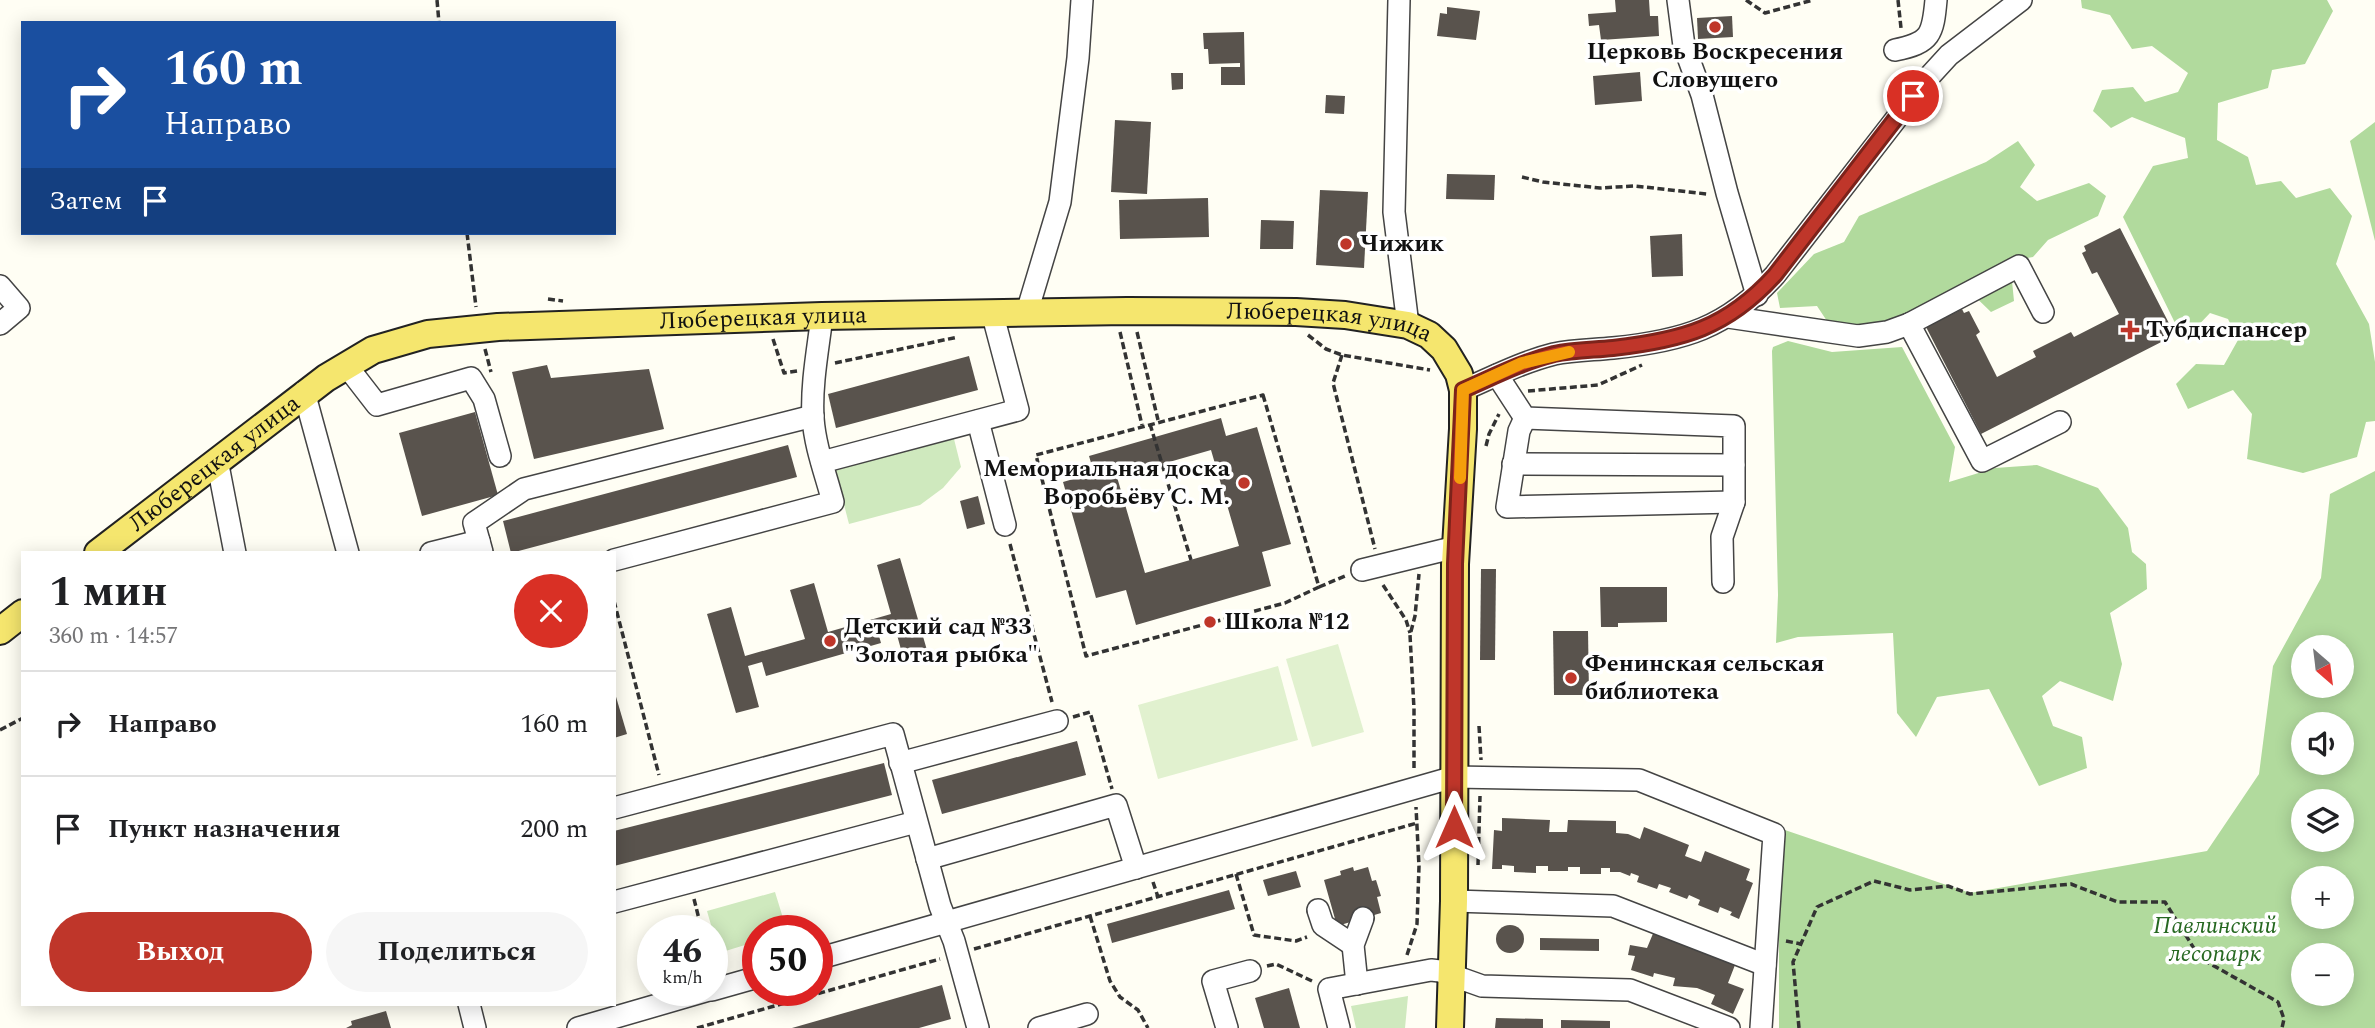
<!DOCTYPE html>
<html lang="ru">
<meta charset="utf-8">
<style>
body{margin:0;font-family:Spectral,serif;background:#f6f6f6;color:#202124;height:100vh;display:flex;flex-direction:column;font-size:26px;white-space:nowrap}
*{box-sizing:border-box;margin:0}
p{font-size:23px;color:#757577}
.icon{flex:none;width:38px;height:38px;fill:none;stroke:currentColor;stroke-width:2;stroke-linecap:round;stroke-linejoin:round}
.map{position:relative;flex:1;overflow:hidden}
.side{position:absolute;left:21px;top:551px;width:595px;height:455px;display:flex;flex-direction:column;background:#fff;border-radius:0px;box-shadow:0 4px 18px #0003}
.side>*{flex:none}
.guide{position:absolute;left:21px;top:21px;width:595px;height:214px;border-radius:0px;box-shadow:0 4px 18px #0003;background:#1a4fa0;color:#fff;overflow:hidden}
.needle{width:46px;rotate:152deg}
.fabs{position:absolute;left:2291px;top:635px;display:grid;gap:14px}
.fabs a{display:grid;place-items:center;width:63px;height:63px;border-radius:50%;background:#fff;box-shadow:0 4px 18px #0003;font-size:35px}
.speed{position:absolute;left:637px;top:915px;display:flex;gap:14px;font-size:35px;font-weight:700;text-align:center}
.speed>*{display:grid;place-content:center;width:91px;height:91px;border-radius:50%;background:#fff;box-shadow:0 4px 18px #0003;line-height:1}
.speed small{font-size:18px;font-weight:400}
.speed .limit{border:10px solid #d22;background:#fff;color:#111}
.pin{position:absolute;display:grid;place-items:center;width:60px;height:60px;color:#fff;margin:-30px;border:4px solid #fff;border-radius:50%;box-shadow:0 2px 7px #0007}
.me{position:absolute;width:77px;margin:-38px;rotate:0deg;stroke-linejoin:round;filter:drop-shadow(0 0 5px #0008)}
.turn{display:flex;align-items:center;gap:24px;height:147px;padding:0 28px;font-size:32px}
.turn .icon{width:91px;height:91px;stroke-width:2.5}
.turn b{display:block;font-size:49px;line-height:60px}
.then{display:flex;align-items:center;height:66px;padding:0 28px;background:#0003;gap:14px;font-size:26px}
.round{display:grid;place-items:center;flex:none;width:74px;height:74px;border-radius:37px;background:#f6f6f6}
.summary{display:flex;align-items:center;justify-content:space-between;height:119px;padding:0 28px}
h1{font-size:42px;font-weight:700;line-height:52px}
.primary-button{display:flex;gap:14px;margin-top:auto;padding:14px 28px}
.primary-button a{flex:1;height:80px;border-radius:42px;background:#bf362a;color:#fff;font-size:28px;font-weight:700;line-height:80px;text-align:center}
.primary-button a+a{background:#f6f6f6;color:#202124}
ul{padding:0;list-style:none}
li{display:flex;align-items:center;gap:21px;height:105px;padding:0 28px;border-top:2px solid #e0e0e0}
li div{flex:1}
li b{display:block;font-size:26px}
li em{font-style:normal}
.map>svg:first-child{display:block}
.green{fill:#cfe9be}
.forest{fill:#b1da9d;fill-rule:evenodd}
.pitch{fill:#e1f1cf}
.building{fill:#59534d;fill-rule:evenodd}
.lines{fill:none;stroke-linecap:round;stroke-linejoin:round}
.minor-casing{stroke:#444;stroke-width:24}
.major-casing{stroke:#222;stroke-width:30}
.path{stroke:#333;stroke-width:3.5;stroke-dasharray:7 3.5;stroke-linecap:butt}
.minor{stroke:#fff;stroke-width:21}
.major{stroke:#f5e66e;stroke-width:26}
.route-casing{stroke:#7c231b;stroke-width:18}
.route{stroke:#bf362a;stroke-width:12}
.slow{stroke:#f59e0b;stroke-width:12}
.poi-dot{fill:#bf362a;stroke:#fff;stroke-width:2.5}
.labels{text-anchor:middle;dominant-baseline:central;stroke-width:7;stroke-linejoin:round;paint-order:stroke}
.poi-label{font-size:24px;font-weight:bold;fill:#111;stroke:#fff;text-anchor:start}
.street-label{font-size:24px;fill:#111;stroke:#fff}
.park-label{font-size:24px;font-style:italic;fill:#266821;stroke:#fff}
</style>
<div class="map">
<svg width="2375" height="1028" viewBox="0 0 2375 1028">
<rect width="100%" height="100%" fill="#fffef4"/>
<g class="green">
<polygon points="954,439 961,467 943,488 920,505 849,524 835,470"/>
<polygon points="775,892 787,931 758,931 758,941 719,953 707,911"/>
<polygon points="1408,996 1405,1028 1356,1028 1351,1006"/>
</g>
<g class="forest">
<polygon points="2081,0 2327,0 2333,11 2305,64 2272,70 2268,88 2218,103 2217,140 2248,157 2256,185 2281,181 2296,198 2330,188 2352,216 2336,264 2369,324 2375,362 2375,421 2366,422 2357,457 2303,473 2247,459 2252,414 2233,390 2188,409 2176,384 2196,364 2224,365 2238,340 2228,319 2210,313 2190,334 2175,323 2123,217 2153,166 2188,158 2185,138 2132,117 2111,128 2093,111 2102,90 2133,87 2145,102 2178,92 2188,73 2152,46 2132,49 2110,15 2082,8"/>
<polygon points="2375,122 2375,241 2350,141"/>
<polygon points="2018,141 2035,165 2020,187 2037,201 2089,183 2106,196 2098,216 2048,240 2033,257 2010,261 2014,301 1991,312 1964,286 1912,315 1864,327 1827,321 1817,306 1780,308 1777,293 1814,254 1844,242 1859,216 1986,162"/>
<polygon points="1788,341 1832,352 1902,347 1955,447 1949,482 1995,468 2037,465 2098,488 2128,528 2132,552 2146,564 2147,589 2110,613 2122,664 2113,701 2060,681 2042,696 2053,726 2082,737 2087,768 2039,786 1989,689 1937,697 1916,737 1897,713 1893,633 1798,637 1776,643 1778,595 1772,351 1773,347"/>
<path d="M2375 471V1028H1779V828L1970 893 2207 851 2259 774 2273 666 2321 578 2330 494ZM2303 648H2342V686H2303ZM2303 724H2342V763H2303ZM2303 802H2342V840H2303ZM2303 878H2342V917H2303ZM2303 956H2342V994H2303Z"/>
</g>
<g class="pitch">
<polygon points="1338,644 1364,732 1312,747 1286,659"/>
<polygon points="1278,666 1298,740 1158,779 1138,705"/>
</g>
<g class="building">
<polygon points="1615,0 1649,0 1650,16 1658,16 1659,36 1601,40 1599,25 1589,26 1588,14 1616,12"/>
<polygon points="1447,7 1480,11 1476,40 1437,36 1440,13 1447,14"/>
<polygon points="1732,16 1733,37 1698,39 1697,18"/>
<polygon points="1244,32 1245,85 1221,85 1221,67 1240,67 1240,63 1209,64 1208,49 1204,49 1203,33"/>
<polygon points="1640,72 1642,101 1595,105 1593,76"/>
<polygon points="1171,73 1183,73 1183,89 1172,90"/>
<polygon points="1326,95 1345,96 1344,114 1325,113"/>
<polygon points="1115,120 1151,122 1147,194 1111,192"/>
<polygon points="1447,174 1495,175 1494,200 1446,199"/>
<polygon points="1320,190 1368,192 1364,268 1316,265"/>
<polygon points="1208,198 1209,237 1120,239 1119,200"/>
<polygon points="1261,220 1294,221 1293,249 1260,249"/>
<polygon points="2120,228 2175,335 1981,434 1926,327 1962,309 1964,313 1969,311 1980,332 1976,335 1997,377 2036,357 2033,351 2071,332 2074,337 2119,314 2097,272 2092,274 2082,253 2086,251 2084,246"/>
<polygon points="1682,234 1683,276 1652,277 1650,236"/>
<polygon points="969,356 978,390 836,428 828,394"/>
<polygon points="547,365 551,378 649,369 664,429 534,459 512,372"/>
<polygon points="475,412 498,495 422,516 399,433"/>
<path d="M1221 418 1226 436 1257 427 1291 544 1262 552 1271 586 1136 625 1126 590 1096 598 1063 482 1094 473 1089 456ZM1211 450 1239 546 1145 573 1117 477Z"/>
<polygon points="788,445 797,477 511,553 503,521"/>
<polygon points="978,496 985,524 967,529 960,501"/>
<polygon points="900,558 929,657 905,664 894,624 877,629 881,643 766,676 762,662 748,666 759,707 736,713 707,614 731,607 745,656 805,639 790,590 814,583 828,632 891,614 877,565"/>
<polygon points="1481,569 1496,569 1495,660 1480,660"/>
<polygon points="1600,587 1667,587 1667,622 1618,623 1618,627 1601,627"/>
<polygon points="1553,631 1588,631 1589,695 1554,695"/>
<polygon points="614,690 627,734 614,738"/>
<polygon points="1077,741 1086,775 942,814 932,780"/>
<polygon points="884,763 892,795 614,866 614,831"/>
<polygon points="1502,818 1550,820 1549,832 1567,832 1568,820 1616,821 1616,833 1628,834 1640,839 1644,827 1689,845 1685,856 1701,862 1705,851 1750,869 1746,880 1753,883 1739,919 1730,915 1732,912 1720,907 1718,913 1698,905 1700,900 1689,895 1687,899 1669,892 1671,888 1659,884 1657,889 1637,882 1639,876 1631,873 1630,876 1620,872 1610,872 1610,868 1601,868 1601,874 1580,874 1580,867 1568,867 1568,871 1548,871 1548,866 1536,866 1536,873 1514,872 1514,866 1502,865 1502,869 1492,869 1494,830 1502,831"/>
<polygon points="1353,867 1354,871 1368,867 1372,881 1376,880 1381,896 1377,897 1381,913 1337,926 1324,880 1341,875 1340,871"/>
<polygon points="1296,871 1301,887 1268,896 1263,880"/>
<polygon points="1229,890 1235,909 1112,943 1107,924"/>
<polygon points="1657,924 1735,965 1728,983 1744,989 1733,1014 1711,1004 1715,995 1697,988 1673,986 1675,978 1654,973 1653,977 1631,970 1635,956 1628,955 1630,945 1647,948"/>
<circle cx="1510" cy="939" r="14"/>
<polygon points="1540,938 1599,939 1599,951 1540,950"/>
<polygon points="942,985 951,1019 919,1028 792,1028"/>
<polygon points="1289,988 1300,1028 1264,1028 1255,998"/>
<polygon points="386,1011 391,1028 346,1028 352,1025 351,1021"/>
<polygon points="1496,1018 1543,1019 1543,1028 1495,1028"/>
<polygon points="1561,1020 1610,1021 1610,1028 1561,1028"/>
</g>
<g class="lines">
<g class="minor-casing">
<g id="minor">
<polyline points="1399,0 1394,212 1408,325"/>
<polyline points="1678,0 1684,46 1702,95 1727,193 1757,295"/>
<path d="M1895 50C1931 43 1933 34 1936 0"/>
<polyline points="0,286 19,308 0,324"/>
<polyline points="1027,312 1060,202 1078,58 1082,0"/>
<polyline points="1728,317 1858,336 1887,332 1909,324 2019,266 2043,312"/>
<polyline points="1909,324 1982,461 2060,422"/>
<polyline points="346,365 377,405 471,378 484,399 500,456"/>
<polyline points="1497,375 1525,418 1734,426 1734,502 1722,537 1723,582"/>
<path d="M1463 390C1493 377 1522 362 1554 354 1573 350 1593 350 1613 348 1683 341 1727 328 1775 275L1927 79 1949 55 2021 0"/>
<polyline points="304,392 348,553"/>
<polyline points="1525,418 1519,431 1507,507 1734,502"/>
<polyline points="978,421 1005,525"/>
<polyline points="217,460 235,553"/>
<polyline points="822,462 1018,410 992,312"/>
<polyline points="1513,464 1734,465"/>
<polyline points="479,541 474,523 524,489 813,416"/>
<polyline points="431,553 479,541 482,552"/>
<path d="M614 560 833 502C826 475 815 447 813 418 811 385 818 349 822 316"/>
<polyline points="1362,570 1456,547"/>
<polyline points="900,763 1057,721"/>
<polyline points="614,808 893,734 940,906 954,941 978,1028"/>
<polyline points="927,859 1116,805 1136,868"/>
<polyline points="1454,901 1613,906 1765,965"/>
<polyline points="614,902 916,822"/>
<polyline points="1318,910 1323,925 1353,945"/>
<polyline points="817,959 1454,777 1639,780 1774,834 1761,1028"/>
<polyline points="1357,984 1353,945 1363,918"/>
<polyline points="712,990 758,977"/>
<polyline points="469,1004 475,1028"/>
<polyline points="578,1028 709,990"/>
<polyline points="1039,1028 1087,1014"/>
<polyline points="1227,1028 1213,981 1250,971"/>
<polyline points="1339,1028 1329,989 1431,970 1440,971 1482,986 1630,990 1729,1028"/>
</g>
</g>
<g class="major-casing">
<g id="major">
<path id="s1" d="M98 553 326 378 373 350 428 334 498 327 822 316 1127 311 1296 312 1345 315 1408 325 1429 335 1444 349 1459 374 1463 390V429L1455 564 1454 901 1450 1028"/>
<polyline points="0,631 23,613"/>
</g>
</g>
<g class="path">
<polyline points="437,0 439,23"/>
<polyline points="1746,0 1765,13 1813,0"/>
<polyline points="1898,0 1901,28"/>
<polyline points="1522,177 1543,182 1600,188 1635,186 1707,194"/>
<polyline points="467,233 476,307"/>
<polyline points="548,299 563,301"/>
<polyline points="1120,332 1142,425"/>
<polyline points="1137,332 1158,420"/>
<polyline points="1308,335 1326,349 1342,355 1430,370"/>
<polyline points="773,339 784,373 797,371"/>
<polyline points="485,349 491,372"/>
<polyline points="1342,355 1333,383 1375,549"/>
<polyline points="835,363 958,337"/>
<polyline points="1528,391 1598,385 1642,365"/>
<polygon points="1263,395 1319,587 1285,603 1086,656 1036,455"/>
<polyline points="1150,424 1191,560"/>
<polyline points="1486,446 1489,434 1499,414"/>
<polyline points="1010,544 1052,702"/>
<polyline points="1383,585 1406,620 1410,633"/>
<polyline points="1319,587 1345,576"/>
<polyline points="614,601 659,775"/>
<polyline points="1073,717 1090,712 1112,789"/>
<polyline points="1479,726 1481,760"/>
<polyline points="0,730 23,718"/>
<polyline points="1414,768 1414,709 1410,635 1415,616 1419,574"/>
<polyline points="1478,865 1480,796"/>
<polyline points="1236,874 1254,935 1296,941 1307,937"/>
<polyline points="1153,882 1158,897"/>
<polyline points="694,899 702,931"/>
<polyline points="1090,916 1110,981 1120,997 1138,1010 1148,1028"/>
<polyline points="1786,941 1801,944"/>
<polyline points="974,949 1417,823"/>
<polyline points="1407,955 1417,924 1419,866 1416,807"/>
<polyline points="1267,966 1276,964 1312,981"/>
<polyline points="697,1028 940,959"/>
<polyline points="1799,1028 1793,962 1817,907 1874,881 1910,890 1948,886 1970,894 2071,884 2118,902 2165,902 2200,958 2278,1002 2284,1019 2282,1028"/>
</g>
<use href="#minor" class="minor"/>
<use href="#major" class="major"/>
</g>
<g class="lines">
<g class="route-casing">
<path id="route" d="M1454 827 1455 564 1463 390C1493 377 1522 362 1554 354 1573 350 1593 350 1613 348 1683 340 1727 328 1775 275L1913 96"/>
</g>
<use href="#route" class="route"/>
<polyline class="slow" points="1460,478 1463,390 1522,363 1569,352"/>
</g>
<g class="poi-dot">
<circle cx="1715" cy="27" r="7"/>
<circle cx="1346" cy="244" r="7"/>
<path d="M2126.5 319.5h7v7h7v7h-7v7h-7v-7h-7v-7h7z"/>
<circle cx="1244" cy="483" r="7"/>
<circle cx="1210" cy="622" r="7"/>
<circle cx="830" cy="641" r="7"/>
<circle cx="1571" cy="678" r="7"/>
</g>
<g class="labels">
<g class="poi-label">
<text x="1715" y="52" text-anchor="middle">Церковь Воскресения<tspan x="1715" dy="28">Словущего</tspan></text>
<text x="1360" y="244">Чижик</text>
<text x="2146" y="330">Тубдиспансер</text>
<text x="1230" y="469" text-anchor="end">Мемориальная доска<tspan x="1230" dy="28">Воробьёву С. М.</tspan></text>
<text x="1224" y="622">Школа №12</text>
<text x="844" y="627">Детский сад №33<tspan x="844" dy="28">"Золотая рыбка"</tspan></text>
<text x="1585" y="664">Фенинская сельская<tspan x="1585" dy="28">библиотека</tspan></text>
</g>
<g class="street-label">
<text stroke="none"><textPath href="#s1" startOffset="735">Люберецкая улица</textPath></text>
<text stroke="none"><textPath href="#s1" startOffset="1302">Люберецкая улица</textPath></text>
<text stroke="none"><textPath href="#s1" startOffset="147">Люберецкая улица</textPath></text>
</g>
<g class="park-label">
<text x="2215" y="926">Павлинский<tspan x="2215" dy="28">лесопарк</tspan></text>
</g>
</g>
</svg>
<div class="fabs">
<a><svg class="needle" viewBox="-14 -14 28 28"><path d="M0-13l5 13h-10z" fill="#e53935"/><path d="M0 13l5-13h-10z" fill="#757577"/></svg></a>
<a><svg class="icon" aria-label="sound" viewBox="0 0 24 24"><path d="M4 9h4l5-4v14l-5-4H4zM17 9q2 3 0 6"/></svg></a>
<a><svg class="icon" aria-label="layers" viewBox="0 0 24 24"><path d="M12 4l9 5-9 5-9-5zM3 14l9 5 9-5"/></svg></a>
<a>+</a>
<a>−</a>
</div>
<div class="speed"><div>46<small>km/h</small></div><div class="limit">50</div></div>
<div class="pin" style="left:1913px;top:96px;background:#d93025"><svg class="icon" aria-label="arrive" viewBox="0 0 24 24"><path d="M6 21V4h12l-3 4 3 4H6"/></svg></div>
<svg class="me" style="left:1454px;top:827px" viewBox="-20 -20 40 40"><path d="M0-17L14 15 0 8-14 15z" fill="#bf362a" stroke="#fff" stroke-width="4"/></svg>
<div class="guide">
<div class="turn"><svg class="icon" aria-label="right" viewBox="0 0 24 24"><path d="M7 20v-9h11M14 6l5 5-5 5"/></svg><div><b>160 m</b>Направо</div></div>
<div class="then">Затем<svg class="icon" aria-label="arrive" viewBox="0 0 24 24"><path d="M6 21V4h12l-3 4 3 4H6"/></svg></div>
</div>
<section class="side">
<div class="summary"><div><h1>1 мин</h1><p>360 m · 14:57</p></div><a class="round" style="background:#d93025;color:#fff"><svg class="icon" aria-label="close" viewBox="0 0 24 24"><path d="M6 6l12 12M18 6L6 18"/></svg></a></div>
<ul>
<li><svg class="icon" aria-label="right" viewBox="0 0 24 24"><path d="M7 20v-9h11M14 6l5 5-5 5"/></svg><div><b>Направо</b></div><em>160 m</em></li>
<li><svg class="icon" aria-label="arrive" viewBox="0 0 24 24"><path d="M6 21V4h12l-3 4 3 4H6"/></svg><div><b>Пункт назначения</b></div><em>200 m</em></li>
</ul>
<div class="primary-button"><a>Выход</a><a>Поделиться</a></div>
</section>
</div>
